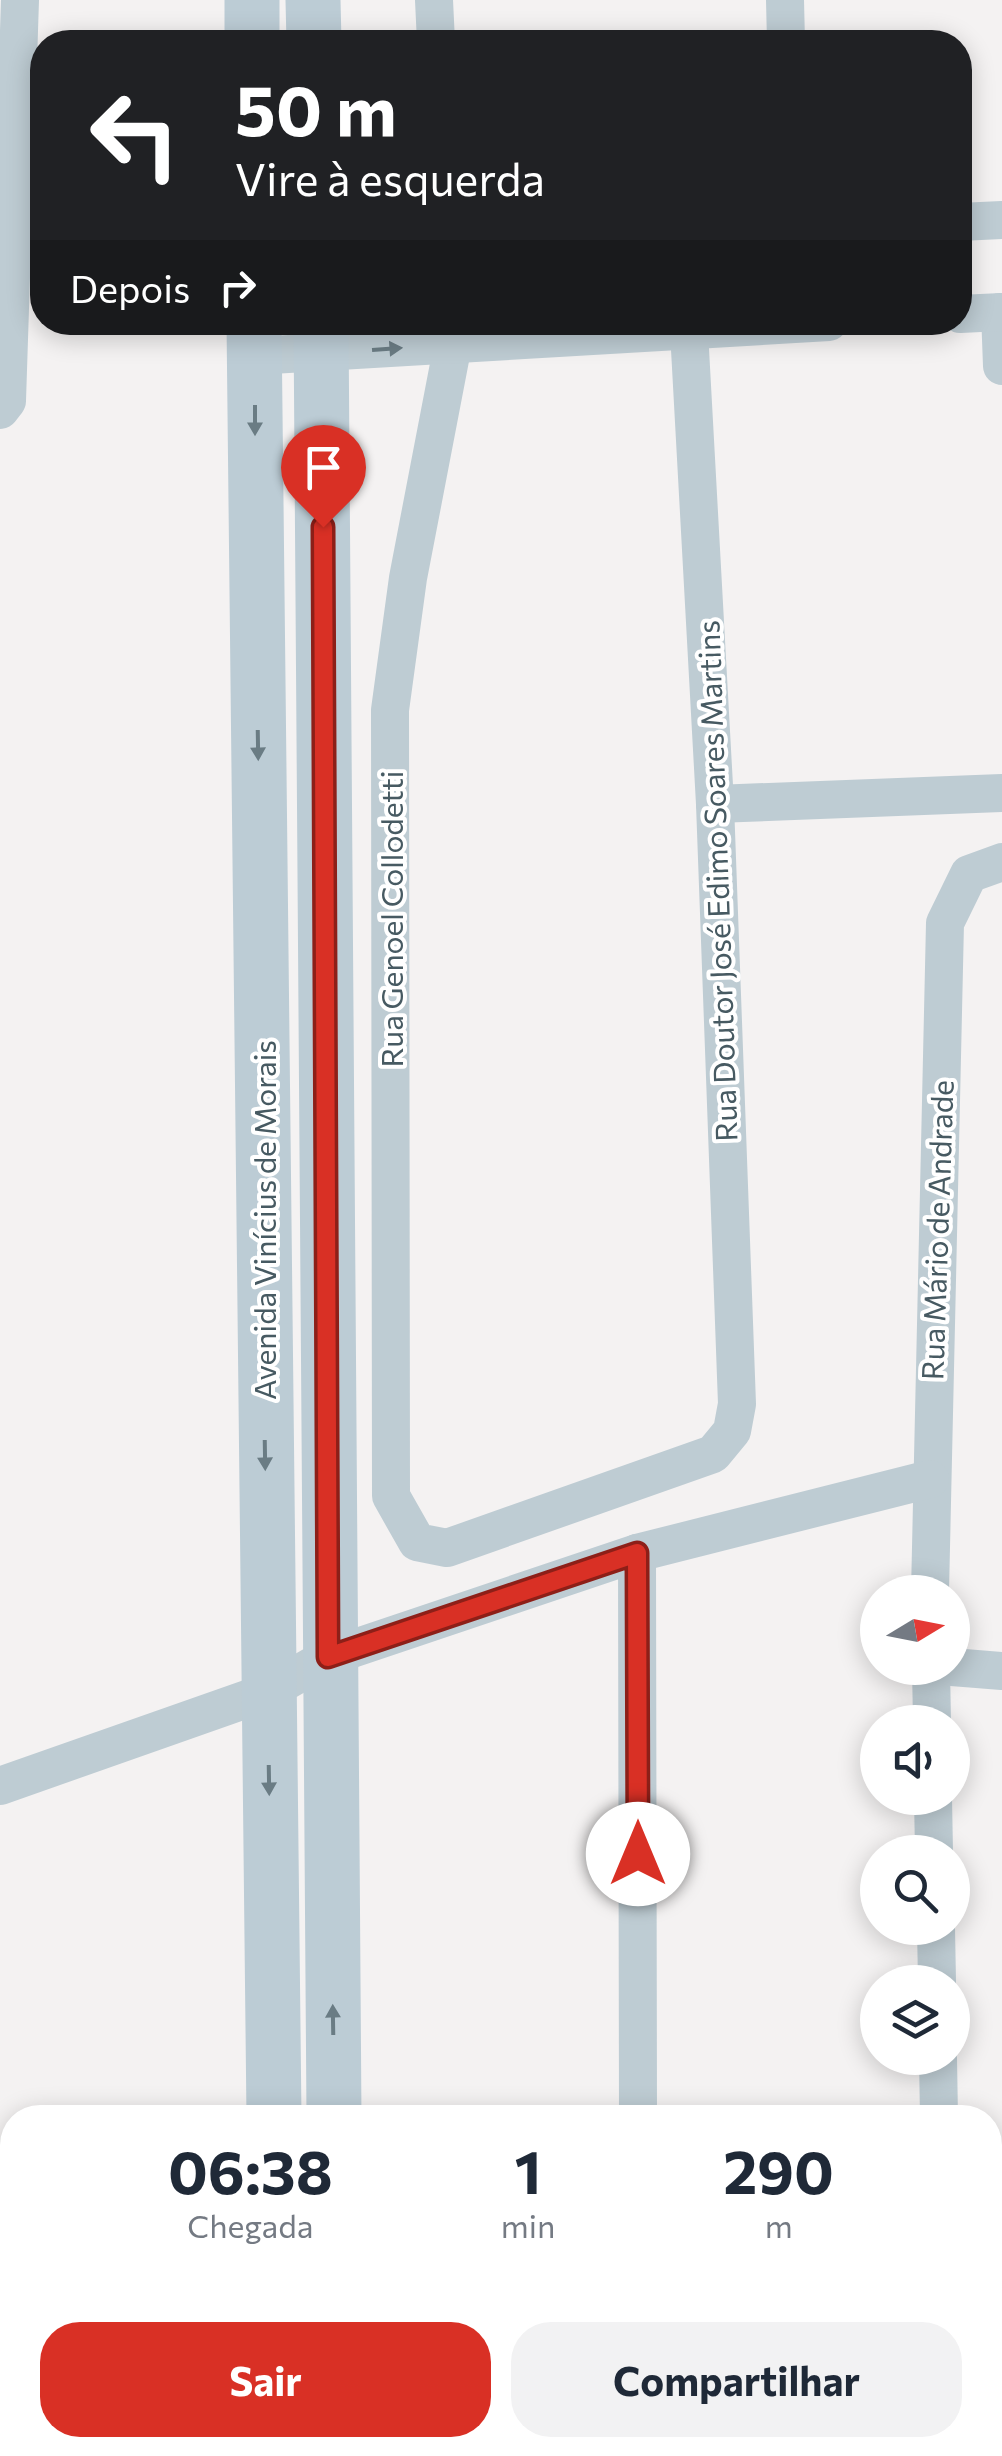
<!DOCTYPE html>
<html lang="pt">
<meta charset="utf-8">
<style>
body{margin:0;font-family:Commissioner,sans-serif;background:#f2f2f3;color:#1f2937;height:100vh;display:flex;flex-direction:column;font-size:38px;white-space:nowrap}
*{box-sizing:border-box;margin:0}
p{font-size:32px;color:#747a83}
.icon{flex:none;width:55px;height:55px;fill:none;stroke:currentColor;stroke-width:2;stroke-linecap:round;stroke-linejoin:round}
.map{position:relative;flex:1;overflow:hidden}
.side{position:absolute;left:0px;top:2105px;width:1002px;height:352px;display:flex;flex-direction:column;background:#fff;border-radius:40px 40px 0 0;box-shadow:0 5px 25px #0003}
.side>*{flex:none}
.banner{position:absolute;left:30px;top:30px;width:942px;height:305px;border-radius:40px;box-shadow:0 5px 25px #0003;background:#202124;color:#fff;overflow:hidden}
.needle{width:65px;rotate:80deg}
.buttons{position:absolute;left:860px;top:1575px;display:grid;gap:20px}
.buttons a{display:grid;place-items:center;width:110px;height:110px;border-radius:50%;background:#fff;box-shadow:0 5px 25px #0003;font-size:50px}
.pin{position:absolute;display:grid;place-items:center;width:85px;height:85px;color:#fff;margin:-102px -42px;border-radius:50% 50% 50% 0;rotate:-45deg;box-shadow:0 0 10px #0007}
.pin .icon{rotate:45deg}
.me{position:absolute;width:110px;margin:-55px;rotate:0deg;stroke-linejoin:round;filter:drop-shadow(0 0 8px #0008)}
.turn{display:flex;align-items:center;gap:35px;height:210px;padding:0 40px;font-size:45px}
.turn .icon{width:130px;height:130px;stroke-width:2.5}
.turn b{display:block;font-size:70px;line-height:85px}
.then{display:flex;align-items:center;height:95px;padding:0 40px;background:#0003;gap:20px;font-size:38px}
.eta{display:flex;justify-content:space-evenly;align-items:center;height:170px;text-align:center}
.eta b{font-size:60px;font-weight:700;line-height:70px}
.primary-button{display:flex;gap:20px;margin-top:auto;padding:20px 40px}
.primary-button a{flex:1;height:115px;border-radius:40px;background:#d93025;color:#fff;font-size:40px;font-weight:700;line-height:115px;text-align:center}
.primary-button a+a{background:#f2f2f3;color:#1f2937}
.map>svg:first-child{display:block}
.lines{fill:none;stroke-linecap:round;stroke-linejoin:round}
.street{stroke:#beccd3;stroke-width:38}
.secondary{stroke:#bcccd5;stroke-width:55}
.oneway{fill:#6b7c84}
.oneway2{fill:#6a7c84}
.route-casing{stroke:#8d1f18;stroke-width:25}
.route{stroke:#d93025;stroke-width:18}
.labels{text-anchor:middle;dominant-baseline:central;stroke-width:8;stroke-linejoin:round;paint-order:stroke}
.street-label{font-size:30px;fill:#475a62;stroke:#fff}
</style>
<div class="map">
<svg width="1002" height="2456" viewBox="0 0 1002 2456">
<rect width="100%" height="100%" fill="#f4f2f2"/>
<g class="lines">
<g class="street">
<polyline points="434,0 436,42"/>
<polyline points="785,0 786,42"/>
<polyline points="960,222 1002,220"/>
<polyline points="1000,312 1002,366"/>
<polyline points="960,314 1002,312"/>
<polyline points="452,322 453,344 408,578 390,710 391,1496 417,1542 447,1548 713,1454 732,1431 737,1404 715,804 689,331"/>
<polyline points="254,356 829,322"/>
<polyline points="0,410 7,401 20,0"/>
<polyline points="715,804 1002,793"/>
<polyline points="637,1553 638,2118"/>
<polyline points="930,1592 945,923 969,874 1002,862"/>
<polyline points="952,1667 1002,1671"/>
<polyline points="931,1668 932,1722"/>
<polyline points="0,1786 267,1692 328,1657 637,1553 930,1479"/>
<polyline points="933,1798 934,1852"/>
<polyline points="936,1928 937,1982"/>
<polyline points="938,2058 939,2118"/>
<polyline points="639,2445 639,2456"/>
<polyline points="946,2445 946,2456"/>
</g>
<g class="secondary">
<polyline points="313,0 314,42"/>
<polyline points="252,42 252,0"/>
<polyline points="254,322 274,2118"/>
<polyline points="321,322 334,2118"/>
<polyline points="278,2445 278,2456"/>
<polyline points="340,2445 341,2456"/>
</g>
</g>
<defs><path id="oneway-solid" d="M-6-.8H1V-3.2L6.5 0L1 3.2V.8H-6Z" transform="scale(2.5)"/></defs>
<use class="oneway" href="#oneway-solid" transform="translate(387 349) rotate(-4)"/>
<g class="oneway2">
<use href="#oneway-solid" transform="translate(255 420) rotate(90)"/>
<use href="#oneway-solid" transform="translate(258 745) rotate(89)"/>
<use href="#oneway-solid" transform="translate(265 1455) rotate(89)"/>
<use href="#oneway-solid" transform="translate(269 1780) rotate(89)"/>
<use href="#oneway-solid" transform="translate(333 2020) rotate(-91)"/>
</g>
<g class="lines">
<g class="route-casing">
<polyline id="route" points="323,527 328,1657 637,1553 638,1854"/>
</g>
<use href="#route" class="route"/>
</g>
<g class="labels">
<g class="street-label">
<text transform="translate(716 881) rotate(-92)">Rua Doutor José Edimo Soares Martins</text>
<text transform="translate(390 919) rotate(-90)">Rua Genoel Collodetti</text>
<text transform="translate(263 1220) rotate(-90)">Avenida Vinícius de Morais</text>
<text transform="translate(936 1230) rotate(-88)">Rua Mário de Andrade</text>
</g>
</g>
</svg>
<div class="buttons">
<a><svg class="needle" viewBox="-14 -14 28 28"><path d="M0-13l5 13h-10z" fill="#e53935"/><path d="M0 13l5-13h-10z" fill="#747a83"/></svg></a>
<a><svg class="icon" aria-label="sound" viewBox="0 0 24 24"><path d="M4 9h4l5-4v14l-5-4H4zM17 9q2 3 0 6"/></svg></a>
<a><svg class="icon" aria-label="search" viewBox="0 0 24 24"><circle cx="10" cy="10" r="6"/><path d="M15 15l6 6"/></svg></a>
<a><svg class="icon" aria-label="layers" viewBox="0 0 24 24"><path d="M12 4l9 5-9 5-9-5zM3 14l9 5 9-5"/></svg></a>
</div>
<div class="pin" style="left:323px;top:527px;background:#d93025"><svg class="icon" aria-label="arrive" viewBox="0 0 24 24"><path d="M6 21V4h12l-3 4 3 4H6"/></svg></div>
<svg class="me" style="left:638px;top:1854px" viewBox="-20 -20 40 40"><circle r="19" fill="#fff"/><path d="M0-13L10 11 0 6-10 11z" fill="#d93025"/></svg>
<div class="banner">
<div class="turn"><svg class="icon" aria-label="left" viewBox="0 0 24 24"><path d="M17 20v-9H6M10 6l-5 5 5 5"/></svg><div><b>50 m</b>Vire à esquerda</div></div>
<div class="then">Depois<svg class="icon" aria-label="right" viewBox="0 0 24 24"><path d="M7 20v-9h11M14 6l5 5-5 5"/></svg></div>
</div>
<section class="side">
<div class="eta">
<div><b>06:38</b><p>Chegada</p></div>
<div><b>1</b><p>min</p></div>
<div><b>290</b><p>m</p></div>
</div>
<div class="primary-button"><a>Sair</a><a>Compartilhar</a></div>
</section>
</div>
